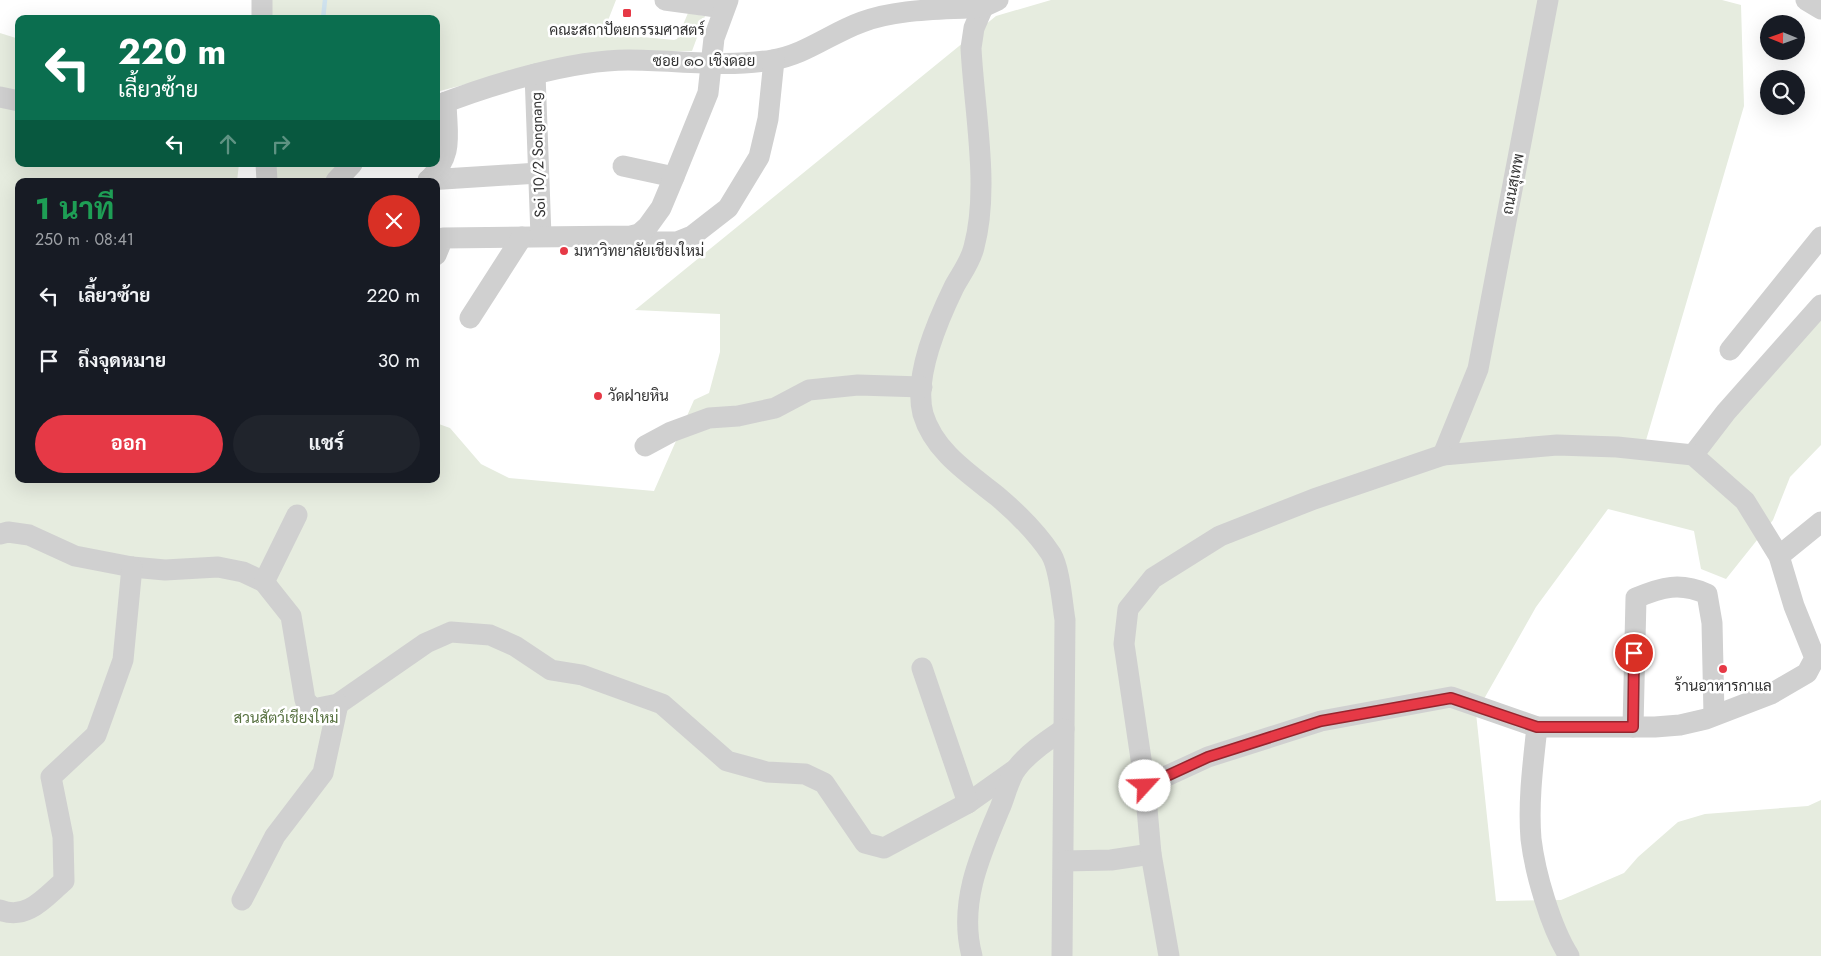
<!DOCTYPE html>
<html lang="th">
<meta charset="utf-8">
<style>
body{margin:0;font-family:Jost,Sarabun,sans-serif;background:#20242c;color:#f1f3f6;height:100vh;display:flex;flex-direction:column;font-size:19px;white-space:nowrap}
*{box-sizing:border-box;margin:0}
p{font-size:16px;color:#9ea1a6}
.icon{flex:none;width:28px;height:28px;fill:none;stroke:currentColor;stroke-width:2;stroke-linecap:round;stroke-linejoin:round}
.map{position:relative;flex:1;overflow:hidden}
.side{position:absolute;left:15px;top:178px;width:425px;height:305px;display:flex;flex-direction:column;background:#171b24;border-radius:10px;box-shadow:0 5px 20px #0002}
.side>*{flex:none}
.top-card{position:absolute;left:15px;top:15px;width:425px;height:152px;border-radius:10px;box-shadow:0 5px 20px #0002;background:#0b6e4f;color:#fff;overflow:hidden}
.needle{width:32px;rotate:271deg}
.tools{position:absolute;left:1760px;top:15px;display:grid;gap:10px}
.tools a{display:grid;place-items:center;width:45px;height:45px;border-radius:50%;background:#171b24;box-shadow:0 5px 20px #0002;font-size:25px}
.pin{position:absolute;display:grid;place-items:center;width:42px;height:42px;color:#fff;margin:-21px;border:2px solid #fff;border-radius:50%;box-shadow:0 1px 5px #0007}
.me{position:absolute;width:55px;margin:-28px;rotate:65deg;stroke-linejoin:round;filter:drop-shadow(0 0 4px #0008)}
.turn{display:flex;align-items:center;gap:18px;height:105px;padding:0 20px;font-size:22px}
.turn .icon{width:65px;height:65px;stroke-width:2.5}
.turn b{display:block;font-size:35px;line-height:42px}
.lanes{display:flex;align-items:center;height:48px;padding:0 20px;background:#0003;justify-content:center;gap:25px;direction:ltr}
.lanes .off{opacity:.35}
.round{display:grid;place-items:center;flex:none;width:52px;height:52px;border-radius:26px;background:#20242c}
.headline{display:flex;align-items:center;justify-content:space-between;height:85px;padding:0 20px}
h1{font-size:30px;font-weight:700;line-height:38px;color:#1e9e55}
.button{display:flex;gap:10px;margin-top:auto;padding:10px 20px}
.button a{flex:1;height:58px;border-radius:30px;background:#e63946;color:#fff;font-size:20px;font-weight:700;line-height:58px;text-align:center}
.button a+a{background:#20242c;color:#f1f3f6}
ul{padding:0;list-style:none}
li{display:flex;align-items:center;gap:15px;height:65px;padding:0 20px}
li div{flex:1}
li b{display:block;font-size:19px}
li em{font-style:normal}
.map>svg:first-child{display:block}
.green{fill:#e6ecdf}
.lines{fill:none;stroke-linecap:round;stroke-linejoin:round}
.stream{stroke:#cfe2ee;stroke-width:4.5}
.minor{stroke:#d0d0d0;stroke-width:21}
.route-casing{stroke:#96252e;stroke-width:12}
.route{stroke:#e63946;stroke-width:9}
.poi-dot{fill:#e63946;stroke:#fff;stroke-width:2}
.labels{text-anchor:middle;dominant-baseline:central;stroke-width:5;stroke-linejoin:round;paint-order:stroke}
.poi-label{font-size:15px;fill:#333;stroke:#fff}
.street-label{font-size:15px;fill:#333;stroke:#fff}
.park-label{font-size:15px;fill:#56703f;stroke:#fff}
</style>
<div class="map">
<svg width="1821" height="956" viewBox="0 0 1821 956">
<rect width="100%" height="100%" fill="#fff"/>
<g class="green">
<polygon points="267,0 616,0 607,23 612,34 674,40 677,39 688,13 705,16 692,51 582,54 436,92 436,19 268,19"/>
<polygon points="1051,0 1722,0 1741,5 1744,106 1642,454 1695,464 1821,308 1821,445 1790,477 1773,520 1726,579 1701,569 1694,531 1608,509 1536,607 1476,713 1496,901 1561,900 1624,873 1638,857 1678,822 1705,814 1808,806 1821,800 1821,956 0,956 0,33 19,39 19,164 239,164 237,181 19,181 19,479 436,479 436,423 450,428 481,464 509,478 654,491 694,400 709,393 720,352 720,314 635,310 996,16"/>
<polygon points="273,164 339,164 326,181 275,181"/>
</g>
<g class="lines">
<polyline class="stream" points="323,19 325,0"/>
<g class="minor">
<polyline points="262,0 262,19"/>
<polyline points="665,0 724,8"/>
<polyline points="1806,0 1821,9"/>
<path d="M983 7 974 28 971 48C974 109 990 188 974 247 971 261 961 274 954 287 938 320 913 376 923 414 934 451 968 473 997 496 1016 512 1037 533 1051 554 1060 569 1062 602 1065 620L1062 956"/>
<polyline points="535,74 541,236"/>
<polyline points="0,97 19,101"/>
<path d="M436 106C489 85 571 60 628 60 676 60 724 68 772 60 805 55 831 33 862 22 899 8 944 10 983 7L998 0"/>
<polyline points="266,164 267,181"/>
<polyline points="623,166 674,177"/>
<polyline points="428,180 538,173"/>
<polyline points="336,181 352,164"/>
<path d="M428 181C454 153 447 138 446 102"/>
<polyline points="639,234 649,242 677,242 692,236 728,208 759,157 768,119 774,60"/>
<polyline points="436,255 443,238 631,236 639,234 648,226 661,208 674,177 708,93 714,38 728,0"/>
<polyline points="470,318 522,237"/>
<polyline points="1730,350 1821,237"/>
<polyline points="645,446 671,432 709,418 738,416 775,408 809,390 858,385 922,387"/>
<polyline points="1693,455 1726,412 1821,305"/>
<polyline points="0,534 8,532 29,535 75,556 132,567 165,570 218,567 243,572 264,582 291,616 305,700 313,709 338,704 426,643 451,632 490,635 515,646 551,670 582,675 662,704 727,761 767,772 805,774 824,783 865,843 884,848 968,803 1016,769"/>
<polyline points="1779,556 1821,522"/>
<polyline points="264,582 297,515"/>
<polyline points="922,668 968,803"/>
<path d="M1537 727C1533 764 1528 802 1531 839 1535 873 1551 928 1569 956"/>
<path d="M1633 727 1636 598C1662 587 1680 582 1707 594L1712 623 1714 715"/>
<polyline points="1145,786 1208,757 1321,721 1451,697 1537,727 1655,727 1680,725 1706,719 1771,694 1807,673 1815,658 1794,606 1779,556 1745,501 1693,455 1617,447 1557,445 1443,455 1478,369 1548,0"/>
<polyline points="1064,861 1111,860 1151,854"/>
<polyline points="242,900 275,836 323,773 338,704"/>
<path d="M0 910C27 921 45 897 64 881L63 837 51 777 96 735 123 660 132 567"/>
<path d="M972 956C958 904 980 855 1000 808 1005 796 1009 779 1016 769 1028 753 1048 740 1064 729"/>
<polyline points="1169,956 1151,854 1145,786 1124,644 1128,609 1153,578 1220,536 1314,499 1443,455"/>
</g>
</g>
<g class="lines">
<g class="route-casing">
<polyline id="route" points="1145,786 1208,757 1321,721 1451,698 1537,727 1633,727 1634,653"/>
</g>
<use href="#route" class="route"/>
</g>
<g class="poi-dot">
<rect x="622" y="8" width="10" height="10" rx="2.5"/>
<circle cx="564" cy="251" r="5"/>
<circle cx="598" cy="396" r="5"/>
<circle cx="1723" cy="669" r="5"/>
</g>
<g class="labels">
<g class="poi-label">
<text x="627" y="30">คณะสถาปัตยกรรมศาสตร์</text>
<text x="574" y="251" text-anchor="start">มหาวิทยาลัยเชียงใหม่</text>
<text x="608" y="396" text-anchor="start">วัดฝายหิน</text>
<text x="1723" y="686">ร้านอาหารกาแล</text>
</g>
<g class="street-label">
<text x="704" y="61">ซอย ๑๐ เชิงดอย</text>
<text transform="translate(538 155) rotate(-92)">Soi 10/2 Songnang</text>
<text transform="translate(1513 184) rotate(-79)">ถนนสุเทพ</text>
</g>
<g class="park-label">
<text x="286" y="718">สวนสัตว์เชียงใหม่</text>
</g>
</g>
</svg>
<div class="tools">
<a><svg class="needle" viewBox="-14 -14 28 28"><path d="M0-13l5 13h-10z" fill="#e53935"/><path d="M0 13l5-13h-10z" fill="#9ea1a6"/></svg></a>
<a><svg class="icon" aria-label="search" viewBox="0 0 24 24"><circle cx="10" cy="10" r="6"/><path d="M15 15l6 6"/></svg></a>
</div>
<div class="pin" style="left:1634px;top:653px;background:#d93025"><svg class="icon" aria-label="arrive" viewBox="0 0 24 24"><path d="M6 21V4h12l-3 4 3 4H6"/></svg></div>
<svg class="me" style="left:1145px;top:786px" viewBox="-20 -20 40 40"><circle r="19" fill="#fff"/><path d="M0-13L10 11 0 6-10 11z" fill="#e63946"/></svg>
<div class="top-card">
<div class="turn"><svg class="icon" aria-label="left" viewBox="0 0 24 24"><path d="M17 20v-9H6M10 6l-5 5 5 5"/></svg><div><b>220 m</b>เลี้ยวซ้าย</div></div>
<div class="lanes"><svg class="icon" aria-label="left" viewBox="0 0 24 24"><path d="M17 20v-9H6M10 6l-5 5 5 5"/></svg><svg class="icon off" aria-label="ahead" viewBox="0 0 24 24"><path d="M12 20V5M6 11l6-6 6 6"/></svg><svg class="icon off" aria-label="right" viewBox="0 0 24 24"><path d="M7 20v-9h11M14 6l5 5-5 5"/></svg></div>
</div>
<section class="side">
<div class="headline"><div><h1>1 นาที</h1><p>250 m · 08:41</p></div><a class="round" style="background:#d93025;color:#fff"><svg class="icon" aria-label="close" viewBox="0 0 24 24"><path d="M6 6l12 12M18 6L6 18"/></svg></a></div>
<ul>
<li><svg class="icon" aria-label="left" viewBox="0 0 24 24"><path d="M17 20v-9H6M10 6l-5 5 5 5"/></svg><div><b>เลี้ยวซ้าย</b></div><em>220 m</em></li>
<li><svg class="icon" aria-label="arrive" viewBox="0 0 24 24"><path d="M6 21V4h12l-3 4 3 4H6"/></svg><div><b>ถึงจุดหมาย</b></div><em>30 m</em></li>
</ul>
<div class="button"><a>ออก</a><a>แชร์</a></div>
</section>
</div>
